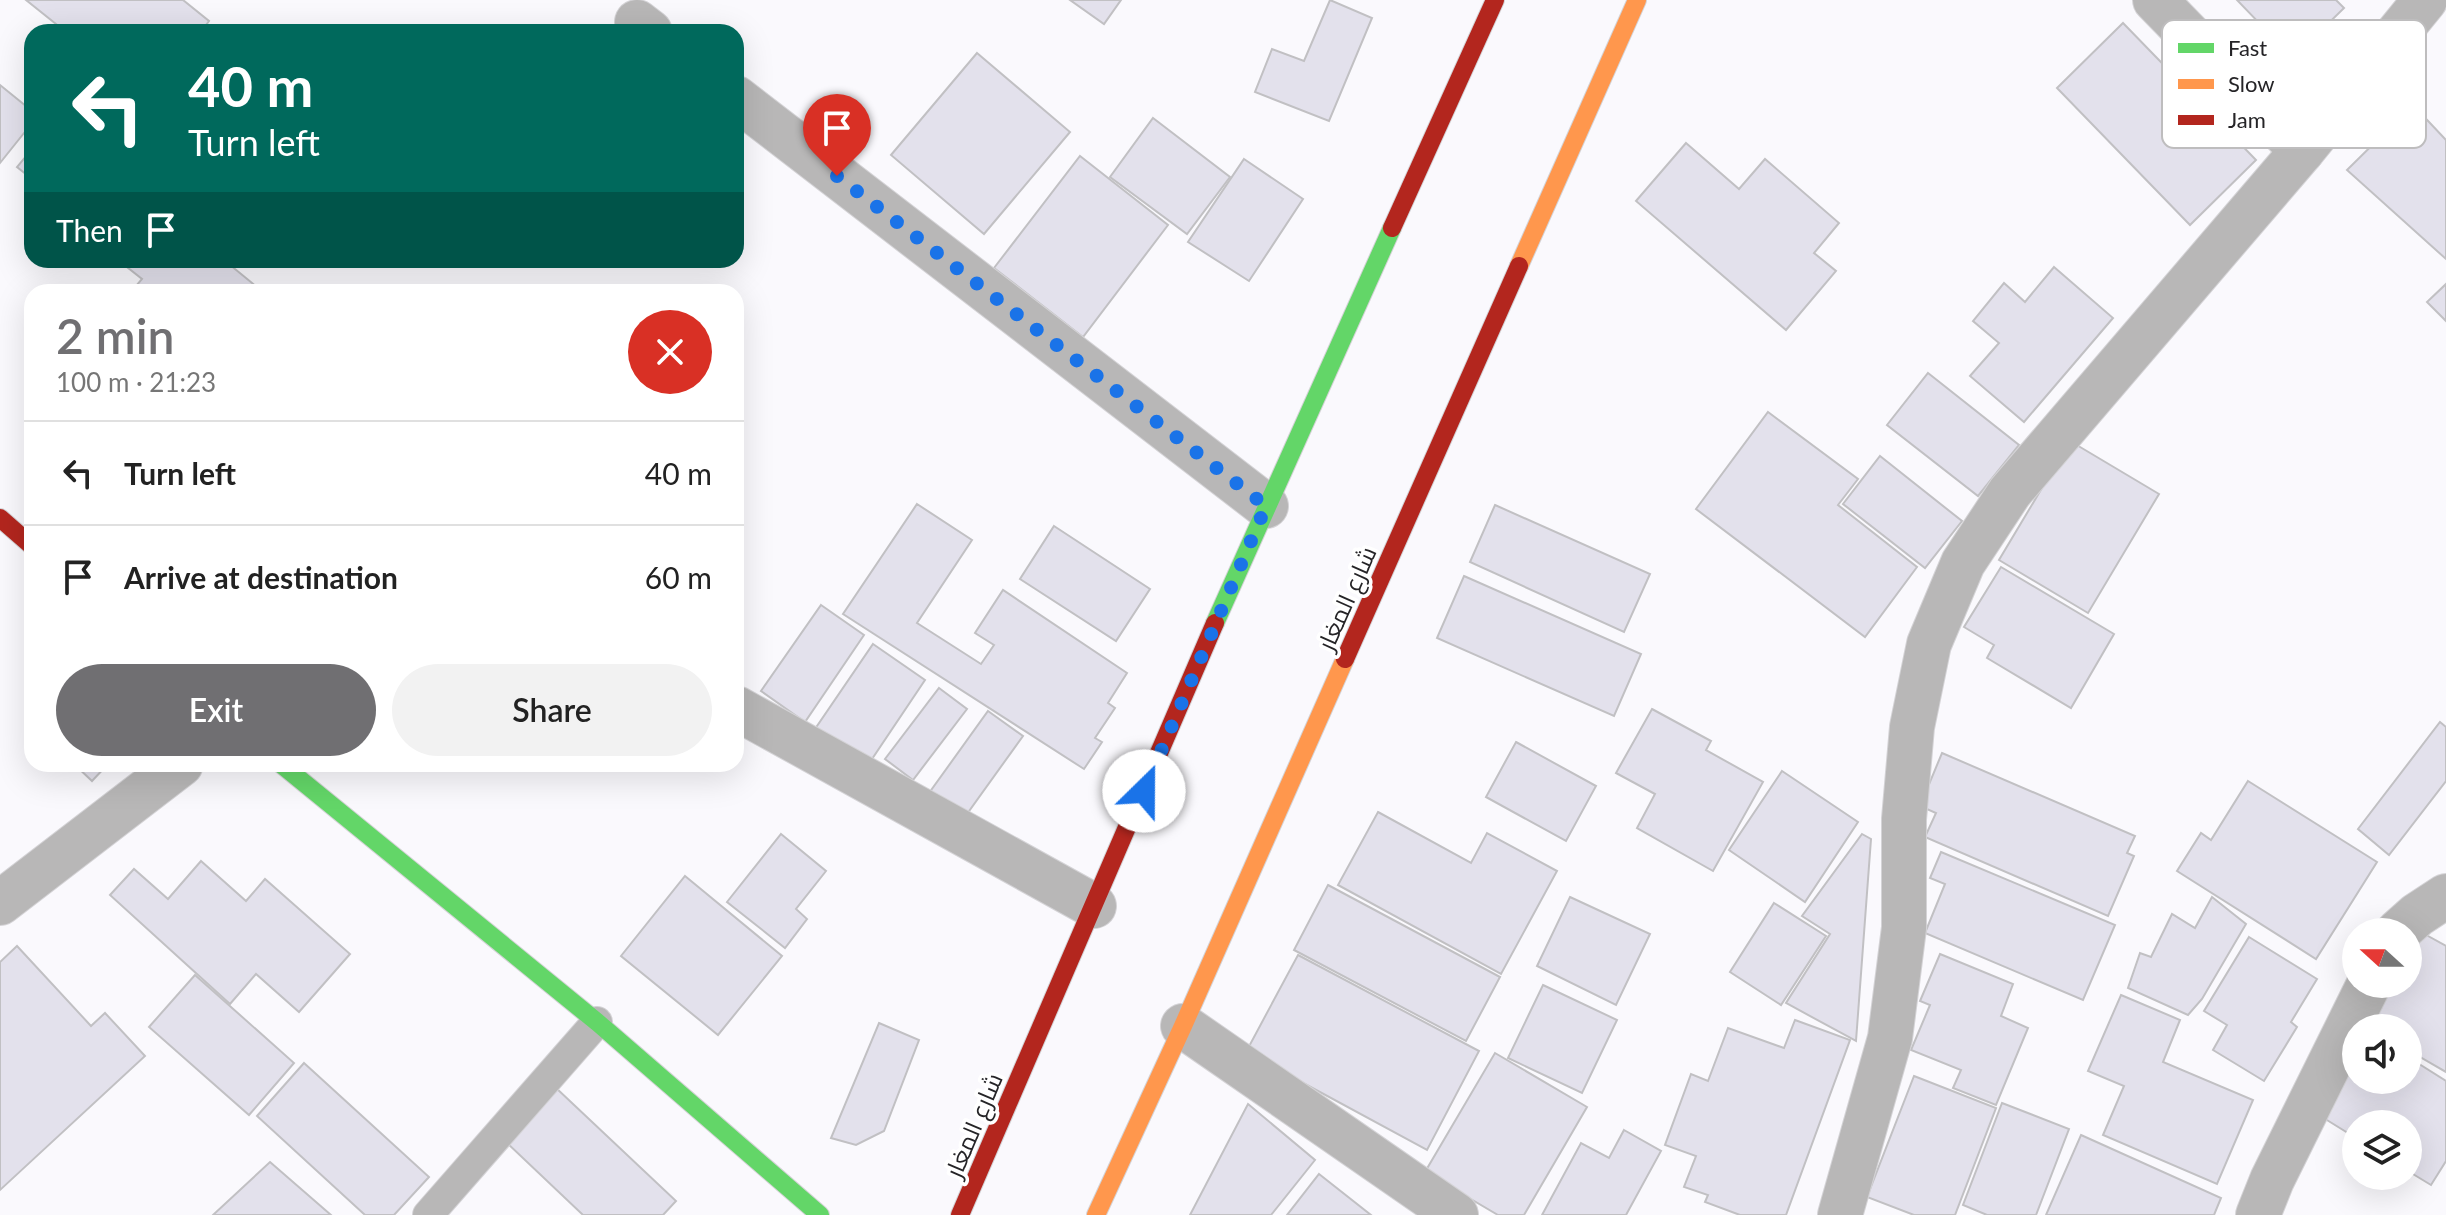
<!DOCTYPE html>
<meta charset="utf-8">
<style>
body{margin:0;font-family:Lato,Cairo,sans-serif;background:#f2f2f2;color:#222;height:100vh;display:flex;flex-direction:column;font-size:30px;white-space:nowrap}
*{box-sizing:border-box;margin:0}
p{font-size:26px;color:#767676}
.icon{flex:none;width:44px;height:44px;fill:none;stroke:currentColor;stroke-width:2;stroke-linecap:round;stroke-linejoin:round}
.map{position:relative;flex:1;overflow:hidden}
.sheet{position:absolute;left:24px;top:284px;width:720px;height:488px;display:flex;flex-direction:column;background:#fff;border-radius:24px;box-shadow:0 8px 32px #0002}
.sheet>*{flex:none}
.top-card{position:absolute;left:24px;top:24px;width:720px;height:244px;border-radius:24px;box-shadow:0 8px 32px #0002;background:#00695c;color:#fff;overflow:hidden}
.needle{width:52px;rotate:291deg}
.fabs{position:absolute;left:2342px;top:918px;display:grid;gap:16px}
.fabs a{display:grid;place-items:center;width:80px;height:80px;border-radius:50%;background:#fff;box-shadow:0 8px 32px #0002;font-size:40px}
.pin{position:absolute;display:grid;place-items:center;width:68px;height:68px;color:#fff;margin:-82px -34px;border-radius:50% 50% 50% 0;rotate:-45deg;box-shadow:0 0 8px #0007}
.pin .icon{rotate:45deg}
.me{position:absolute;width:88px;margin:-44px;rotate:23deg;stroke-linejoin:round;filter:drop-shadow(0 0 6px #0008)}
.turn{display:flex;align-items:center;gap:28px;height:168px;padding:0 32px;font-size:36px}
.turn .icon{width:104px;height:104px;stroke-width:2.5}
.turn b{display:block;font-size:56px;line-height:68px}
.then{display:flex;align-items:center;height:76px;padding:0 32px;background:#0003;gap:16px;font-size:30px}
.round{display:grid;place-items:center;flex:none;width:84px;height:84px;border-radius:42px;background:#f2f2f2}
.head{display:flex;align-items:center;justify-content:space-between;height:136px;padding:0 32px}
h1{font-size:48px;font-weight:600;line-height:60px;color:#706f72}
.cta{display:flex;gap:16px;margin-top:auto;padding:16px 32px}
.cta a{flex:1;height:92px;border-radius:48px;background:#706f72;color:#fff;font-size:32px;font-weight:600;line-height:92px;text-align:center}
.cta a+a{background:#f2f2f2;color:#222}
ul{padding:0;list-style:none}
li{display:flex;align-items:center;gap:24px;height:104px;padding:0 32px;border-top:2px solid #e0e0e0}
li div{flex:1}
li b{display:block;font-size:30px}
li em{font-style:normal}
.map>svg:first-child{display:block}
.building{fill:#e3e1ec;stroke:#c1c0c3;stroke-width:2}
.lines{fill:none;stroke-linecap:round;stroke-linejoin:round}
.lane-casing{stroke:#d4d3d6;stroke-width:32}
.street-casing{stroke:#d4d3d6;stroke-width:46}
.fast-casing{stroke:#d4d3d6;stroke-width:20}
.slow-casing{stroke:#d4d3d6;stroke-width:20}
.jam-casing{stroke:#d4d3d6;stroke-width:20}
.lane{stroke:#b8b7b7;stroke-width:30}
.street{stroke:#b8b7b7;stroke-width:44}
.fast{stroke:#63d668;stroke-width:18}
.slow{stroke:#ff974d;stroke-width:18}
.jam{stroke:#b3261e;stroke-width:18}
.route{stroke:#1a73e8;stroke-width:14;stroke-dasharray:0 25.2}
.labels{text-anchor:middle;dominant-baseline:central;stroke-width:7;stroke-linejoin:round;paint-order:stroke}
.street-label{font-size:24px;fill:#252427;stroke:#fff}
.key{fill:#fff;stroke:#bebdbe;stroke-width:2}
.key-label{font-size:22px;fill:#252427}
</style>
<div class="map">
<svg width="2446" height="1215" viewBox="0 0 2446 1215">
<rect width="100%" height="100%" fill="#faf9fd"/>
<g class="building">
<polygon points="26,0 183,0 209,21 201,32 66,32"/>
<polygon points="1070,0 1121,0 1104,24"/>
<polygon points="1330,0 1372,18 1329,121 1255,92 1272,49 1304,61"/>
<polygon points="2237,0 2336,0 2344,8 2293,58"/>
<polygon points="2123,23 2256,160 2190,225 2057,88"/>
<polygon points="977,53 1070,132 984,234 891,155"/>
<polygon points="0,85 32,111 32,123 0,163"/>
<polygon points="2413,105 2446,140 2446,259 2347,170"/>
<polygon points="1153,118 1230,177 1187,234 1110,177"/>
<polygon points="1686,143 1739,189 1765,159 1839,223 1814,253 1836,271 1786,330 1636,201"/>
<polygon points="32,149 32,179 17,167"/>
<polygon points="1080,156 1168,225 1083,337 994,268"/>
<polygon points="1244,159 1303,199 1249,281 1188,242"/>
<polygon points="118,260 224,260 263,292 131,292 142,279"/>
<polygon points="2054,267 2113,318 2024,422 1970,376 1999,343 1973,321 2004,283 2025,302"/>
<polygon points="2446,284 2446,321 2427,302"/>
<polygon points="1928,373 2019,445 1978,496 1887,425"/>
<polygon points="1768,412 1858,479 1838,505 1917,567 1865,637 1696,509"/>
<polygon points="2070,441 2159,494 2088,613 1999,560"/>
<polygon points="1880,456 1962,521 1925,568 1843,504"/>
<polygon points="917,504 972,540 917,623 981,664 994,645 975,633 1003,590 1127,673 1108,703 1115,708 1095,738 1102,742 1084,769 843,614"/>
<polygon points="1495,505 1650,574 1624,632 1470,562"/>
<polygon points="1054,526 1150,589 1116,641 1020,579"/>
<polygon points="2001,567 2114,634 2071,708 1987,658 1994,645 1964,627"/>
<polygon points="1464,576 1641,654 1614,716 1437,638"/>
<polygon points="821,605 864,635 805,722 761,691"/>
<polygon points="873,644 925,680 868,765 815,729"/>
<polygon points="939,688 967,709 913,780 885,759"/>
<polygon points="1652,709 1711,741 1706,750 1763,782 1713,871 1637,828 1655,794 1616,773"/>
<polygon points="988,711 1023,736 959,825 924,800"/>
<polygon points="2440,722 2446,727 2446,781 2389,855 2358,829"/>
<polygon points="1516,742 1596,786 1566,841 1486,797"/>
<polygon points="1942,753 2135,836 2127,853 2134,856 2108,916 1925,837 1936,813 1920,806"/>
<polygon points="74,764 108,764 92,781"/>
<polygon points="1782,771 1858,822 1805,902 1729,850"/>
<polygon points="2248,781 2377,862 2316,959 2177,871 2201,833 2211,840"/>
<polygon points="1378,812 1471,863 1487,833 1557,871 1501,974 1338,885"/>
<polygon points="781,834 826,871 796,909 807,919 785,948 727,902"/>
<polygon points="1862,834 1871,839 1856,1041 1786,1003 1830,934 1802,916"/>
<polygon points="1941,852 2115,925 2083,1000 1925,933 1945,884 1930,878"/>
<polygon points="201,861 246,901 265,879 350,954 299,1012 256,974 230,1004 110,895 134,869 168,899"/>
<polygon points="685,876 782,956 718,1035 621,956"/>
<polygon points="1328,885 1500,977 1466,1041 1294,950"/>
<polygon points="1570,897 1650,934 1616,1005 1537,966"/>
<polygon points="2212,897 2246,924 2202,999 2188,1015 2128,988 2140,953 2151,957 2172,914 2195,928"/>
<polygon points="1774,903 1826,936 1781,1005 1730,972"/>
<polygon points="2419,931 2446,946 2446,1072 2408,1050 2408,1028 2370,1028 2389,984 2408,984 2408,951"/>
<polygon points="2249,937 2317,979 2291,1022 2297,1027 2264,1081 2213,1050 2227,1025 2204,1011"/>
<polygon points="17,946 91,1026 105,1013 145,1056 0,1190 0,962"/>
<polygon points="1940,954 2013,984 2001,1016 2028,1028 1996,1105 1953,1088 1961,1070 1911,1050 1930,1005 1920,1001"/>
<polygon points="1298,955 1479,1051 1427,1150 1246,1052"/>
<polygon points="195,975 294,1063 249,1115 149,1027"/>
<polygon points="1543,985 1617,1020 1582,1093 1508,1058"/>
<polygon points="2121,995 2180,1020 2163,1062 2253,1100 2217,1184 2103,1135 2124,1086 2088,1071"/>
<polygon points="1795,1020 1850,1040 1786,1215 1740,1215 1705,1202 1708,1195 1684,1187 1696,1156 1665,1145 1691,1074 1708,1081 1728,1028 1784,1048"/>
<polygon points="879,1023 919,1040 884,1131 856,1145 831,1138"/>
<polygon points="2356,1044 2356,1080 2408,1080 2408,1057 2446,1081 2446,1161 2431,1185 2408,1171 2408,1124 2356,1124 2356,1138 2314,1112"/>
<polygon points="1495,1053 1587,1107 1524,1215 1498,1215 1425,1172"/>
<polygon points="304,1063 429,1177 394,1215 365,1215 257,1116"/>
<polygon points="1914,1076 1996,1108 1955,1215 1914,1215 1867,1197"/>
<polygon points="555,1087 676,1201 663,1215 583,1215 505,1141"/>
<polygon points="2002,1103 2069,1129 2036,1215 1987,1215 1963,1205"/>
<polygon points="1248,1104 1315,1160 1271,1215 1190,1215"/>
<polygon points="1624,1130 1661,1151 1626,1215 1542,1215 1581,1143 1609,1158"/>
<polygon points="2081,1135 2221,1198 2214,1215 2046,1215"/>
<polygon points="270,1162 331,1215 213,1215"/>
<polygon points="1319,1174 1371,1215 1287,1215"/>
</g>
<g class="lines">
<g class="lane-casing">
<polyline id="lane" points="428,1215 597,1022"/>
</g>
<g class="street-casing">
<g id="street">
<polyline points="2155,0 2302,151"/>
<polyline points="637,22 650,32"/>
<polyline points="736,98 1266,506"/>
<polyline points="736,708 1094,906"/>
<polyline points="0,903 181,764"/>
<polyline points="2398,932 2417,915 2446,896"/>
<polyline points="1183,1026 1456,1215"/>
<polyline points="1840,1215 1890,1038 1904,928 1904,819 1912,727 1929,644 1963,563 2010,492 2302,151 2425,0"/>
<polyline points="2258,1215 2272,1180 2369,984"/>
</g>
</g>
<g class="fast-casing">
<g id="fast">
<polyline points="1215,623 1392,228"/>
<polyline points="281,764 597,1022 820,1215"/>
</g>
</g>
<g class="slow-casing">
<g id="slow">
<polyline points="1519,266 1637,0"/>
<polyline points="1096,1215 1183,1026 1345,659"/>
</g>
</g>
<g class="jam-casing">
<g id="jam">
<polyline points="1392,228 1495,0"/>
<polyline points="0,518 32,546"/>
<polyline points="1345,659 1519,266"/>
<polyline points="960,1215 1215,623"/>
</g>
</g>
<use href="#lane" class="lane"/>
<use href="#street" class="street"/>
<use href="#fast" class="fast"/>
<use href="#slow" class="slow"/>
<use href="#jam" class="jam"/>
</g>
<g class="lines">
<polyline class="route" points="837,176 1266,506 1144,791"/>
</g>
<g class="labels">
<g class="street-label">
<text transform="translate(1346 598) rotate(-66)">شارع المغار</text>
<text transform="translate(973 1125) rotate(-67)">شارع المغار</text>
</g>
</g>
<rect x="2162" y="20" width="264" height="128" rx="12" class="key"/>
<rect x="2178" y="43" width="36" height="10" fill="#63d668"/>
<rect x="2178" y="79" width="36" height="10" fill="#ff974d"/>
<rect x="2178" y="115" width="36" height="10" fill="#b3261e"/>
<g class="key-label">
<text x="2228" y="56">Fast</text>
<text x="2228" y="92">Slow</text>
<text x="2228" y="128">Jam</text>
</g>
</svg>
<div class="fabs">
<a><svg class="needle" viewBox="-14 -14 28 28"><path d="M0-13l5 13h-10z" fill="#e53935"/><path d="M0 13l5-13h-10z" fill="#767676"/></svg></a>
<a><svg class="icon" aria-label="sound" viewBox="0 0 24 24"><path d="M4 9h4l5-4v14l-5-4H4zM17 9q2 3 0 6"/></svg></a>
<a><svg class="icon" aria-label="layers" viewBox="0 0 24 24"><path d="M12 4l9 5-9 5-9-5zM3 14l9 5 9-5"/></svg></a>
</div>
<div class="pin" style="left:837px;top:176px;background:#d93025"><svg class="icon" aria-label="arrive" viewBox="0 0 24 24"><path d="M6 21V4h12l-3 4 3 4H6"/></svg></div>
<svg class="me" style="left:1144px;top:791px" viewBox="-20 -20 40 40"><circle r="19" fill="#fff"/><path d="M0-13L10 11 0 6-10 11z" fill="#1a73e8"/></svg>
<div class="top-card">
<div class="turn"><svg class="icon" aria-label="left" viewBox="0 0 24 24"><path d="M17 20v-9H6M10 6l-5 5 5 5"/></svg><div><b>40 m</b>Turn left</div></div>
<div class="then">Then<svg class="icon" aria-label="arrive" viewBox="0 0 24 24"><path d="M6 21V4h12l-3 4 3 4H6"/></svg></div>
</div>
<section class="sheet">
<div class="head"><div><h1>2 min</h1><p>100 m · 21:23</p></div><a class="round" style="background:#d93025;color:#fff"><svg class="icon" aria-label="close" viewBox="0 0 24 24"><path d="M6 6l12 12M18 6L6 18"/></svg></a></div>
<ul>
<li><svg class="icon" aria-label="left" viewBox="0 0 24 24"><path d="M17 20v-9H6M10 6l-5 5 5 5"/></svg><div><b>Turn left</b></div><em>40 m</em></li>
<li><svg class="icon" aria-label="arrive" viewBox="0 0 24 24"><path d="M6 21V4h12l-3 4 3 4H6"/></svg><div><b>Arrive at destination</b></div><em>60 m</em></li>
</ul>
<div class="cta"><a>Exit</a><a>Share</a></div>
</section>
</div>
